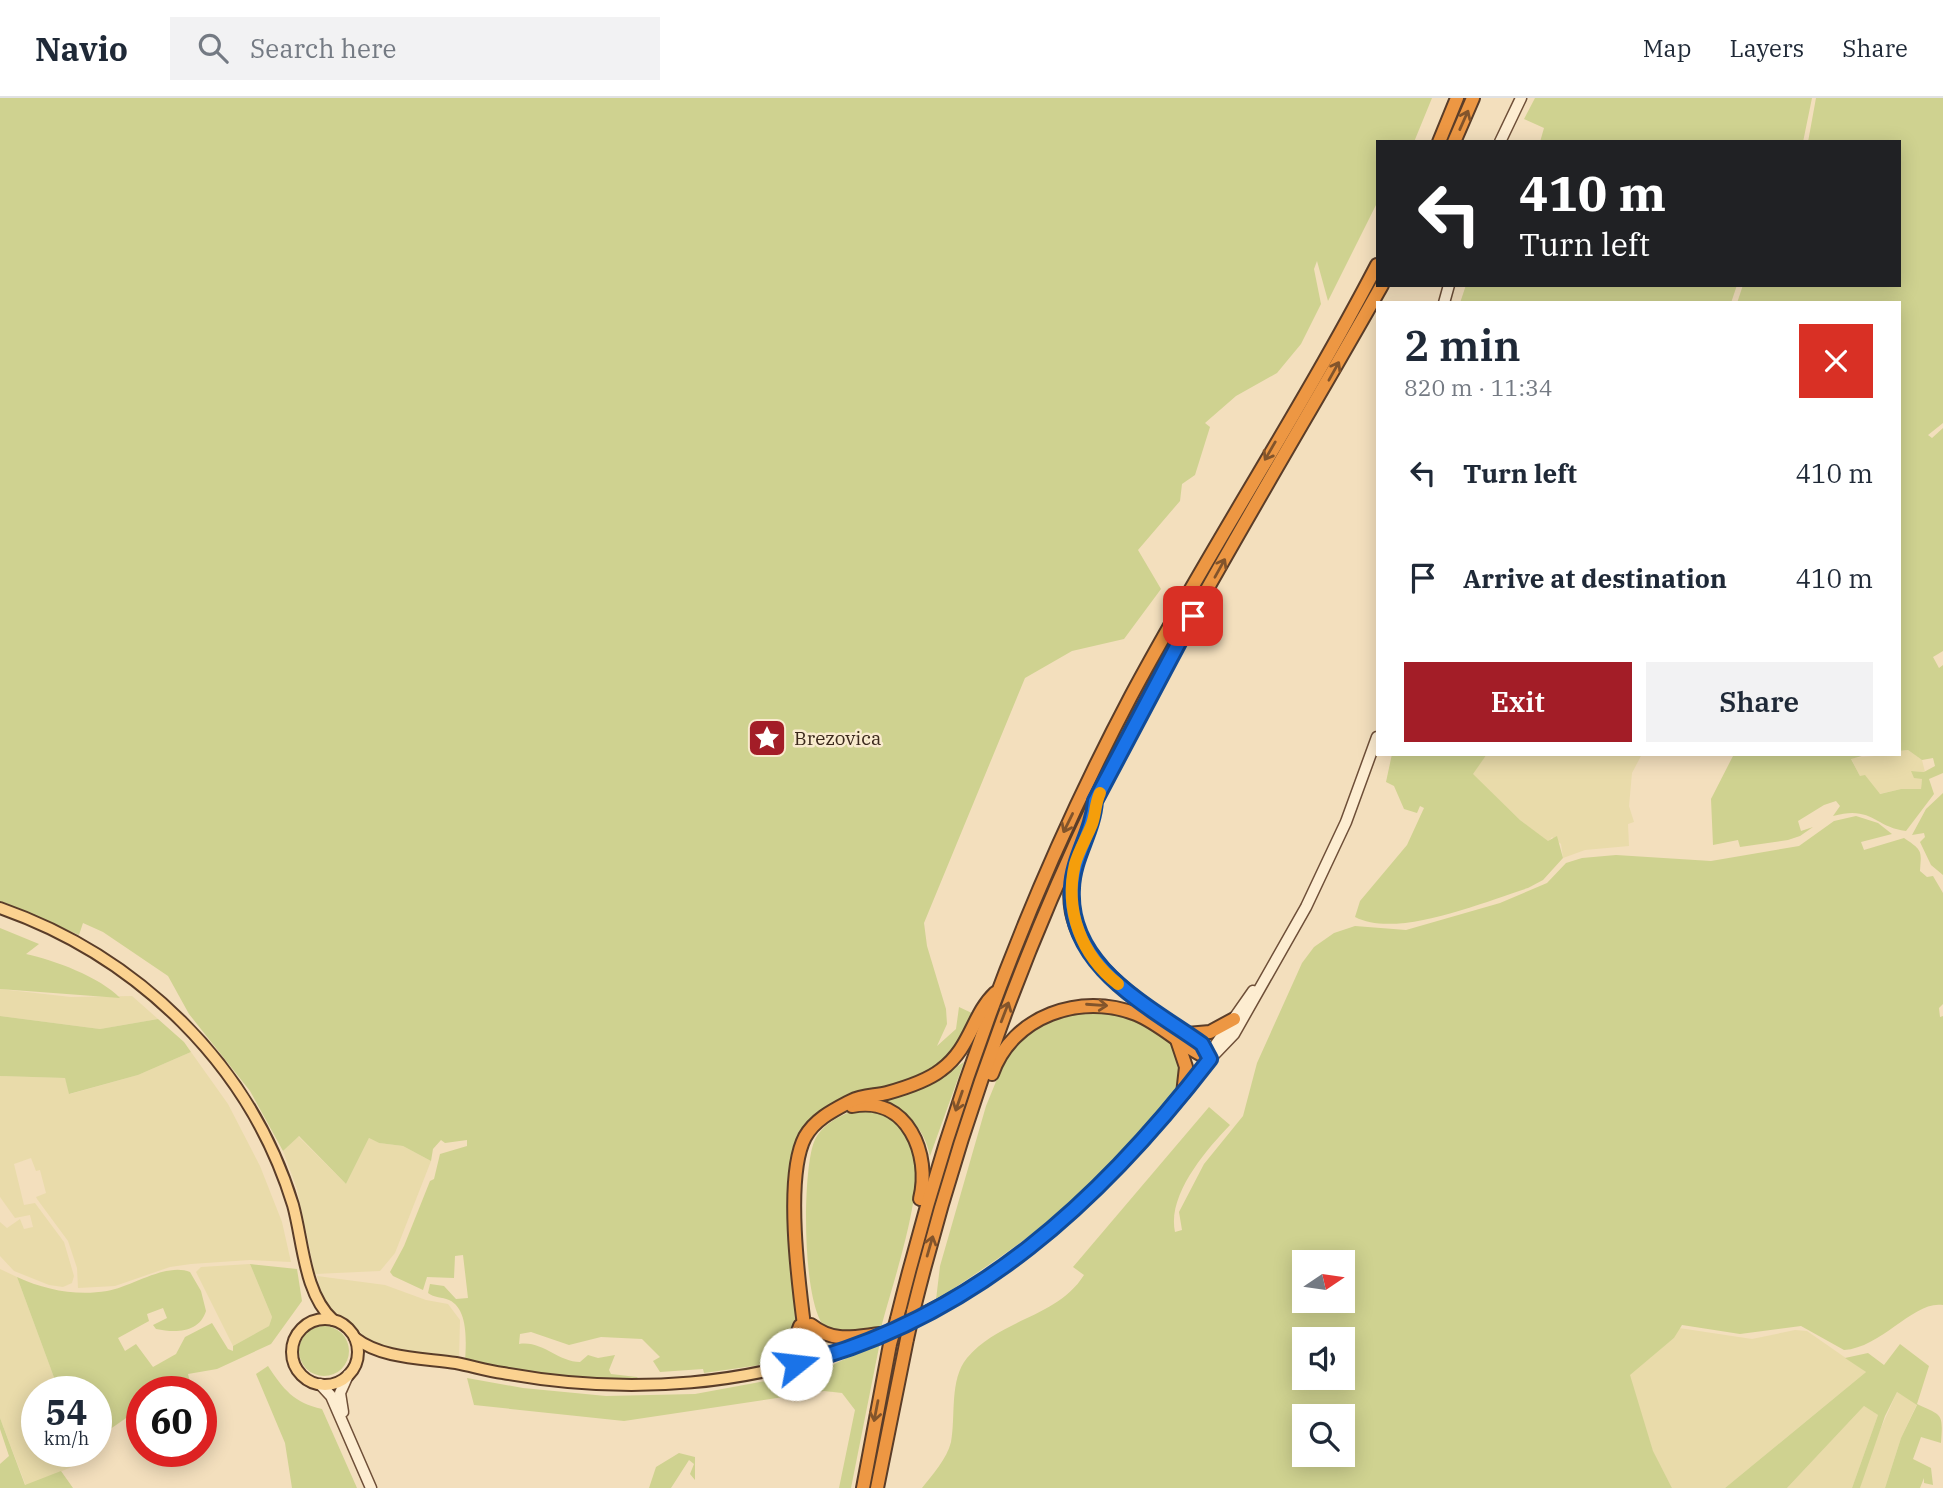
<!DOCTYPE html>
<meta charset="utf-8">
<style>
body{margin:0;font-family:"IBM Plex Serif",serif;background:#f2f2f3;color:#1f2937;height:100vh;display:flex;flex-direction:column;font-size:26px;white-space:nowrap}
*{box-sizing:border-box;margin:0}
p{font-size:23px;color:#747a83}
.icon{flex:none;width:38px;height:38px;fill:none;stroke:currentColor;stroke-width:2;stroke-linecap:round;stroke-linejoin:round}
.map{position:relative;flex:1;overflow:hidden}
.drawer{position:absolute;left:1376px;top:203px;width:525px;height:455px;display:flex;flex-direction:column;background:#fff;border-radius:0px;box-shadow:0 4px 18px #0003}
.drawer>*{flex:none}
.hud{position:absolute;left:1376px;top:42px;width:525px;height:147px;border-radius:0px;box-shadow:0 4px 18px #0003;background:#202124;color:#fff;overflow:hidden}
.needle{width:46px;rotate:77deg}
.buttons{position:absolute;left:1292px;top:1152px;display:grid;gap:14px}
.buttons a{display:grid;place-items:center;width:63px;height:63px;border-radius:0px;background:#fff;box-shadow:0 4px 18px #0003;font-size:35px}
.speed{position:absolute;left:21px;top:1278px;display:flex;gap:14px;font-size:35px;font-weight:700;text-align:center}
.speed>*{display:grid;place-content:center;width:91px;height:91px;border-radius:50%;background:#fff;box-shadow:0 4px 18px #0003;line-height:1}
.speed small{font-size:18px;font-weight:400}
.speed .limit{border:10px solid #d22;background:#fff;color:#111}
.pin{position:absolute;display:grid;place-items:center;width:60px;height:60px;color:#fff;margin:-30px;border-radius:14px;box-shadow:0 4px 10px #0006}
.me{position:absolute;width:77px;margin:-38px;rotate:74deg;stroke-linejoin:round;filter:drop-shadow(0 0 5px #0008)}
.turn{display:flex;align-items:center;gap:24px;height:147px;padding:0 28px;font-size:32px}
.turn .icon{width:91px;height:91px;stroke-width:2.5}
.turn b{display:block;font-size:49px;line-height:60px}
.round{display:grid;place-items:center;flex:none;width:74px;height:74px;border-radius:0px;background:#f2f2f3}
.head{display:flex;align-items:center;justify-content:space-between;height:119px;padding:0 28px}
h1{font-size:42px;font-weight:600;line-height:52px}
.cta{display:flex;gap:14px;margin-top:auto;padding:14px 28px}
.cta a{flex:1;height:80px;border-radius:0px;background:#a31d27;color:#fff;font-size:28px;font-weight:600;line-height:80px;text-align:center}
.cta a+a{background:#f2f2f3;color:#1f2937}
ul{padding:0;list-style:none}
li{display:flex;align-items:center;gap:21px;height:105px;padding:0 28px}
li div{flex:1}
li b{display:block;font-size:26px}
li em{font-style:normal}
header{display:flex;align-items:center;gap:42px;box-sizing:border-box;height:98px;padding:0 35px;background:#fff;border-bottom:2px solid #e0e1e3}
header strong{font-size:33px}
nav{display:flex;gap:38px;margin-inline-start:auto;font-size:24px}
.search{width:490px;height:63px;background:#f2f2f3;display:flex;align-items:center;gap:18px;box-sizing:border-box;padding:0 24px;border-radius:0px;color:#747a83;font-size:26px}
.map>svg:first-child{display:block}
.farmland{fill:#e9dbaa}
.green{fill:#cfd290;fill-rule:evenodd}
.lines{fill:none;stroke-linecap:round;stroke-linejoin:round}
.secondary-casing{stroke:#6e4f38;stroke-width:13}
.primary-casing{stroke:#5a3d29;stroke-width:14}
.motorway-casing{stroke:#5a3d29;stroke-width:16}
.secondary{stroke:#fdedd1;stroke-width:10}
.primary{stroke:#fbd290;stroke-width:10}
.motorway{stroke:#ed9743;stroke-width:12}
.motorway-bridge-casing{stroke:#5a3d29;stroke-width:16;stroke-linecap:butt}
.motorway-bridge{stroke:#ed9743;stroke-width:12}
.oneway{stroke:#82542b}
.route-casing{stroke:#114b97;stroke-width:18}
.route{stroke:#1a73e8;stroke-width:12}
.slow{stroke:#f59e0b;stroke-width:12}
.labels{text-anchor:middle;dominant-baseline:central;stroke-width:5;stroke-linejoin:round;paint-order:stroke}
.poi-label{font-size:19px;fill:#3a281b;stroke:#f9eace;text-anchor:start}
</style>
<header>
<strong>Navio</strong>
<div class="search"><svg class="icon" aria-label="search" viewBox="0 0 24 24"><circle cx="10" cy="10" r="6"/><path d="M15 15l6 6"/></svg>Search here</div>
<nav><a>Map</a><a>Layers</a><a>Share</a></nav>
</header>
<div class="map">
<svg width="1943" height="1390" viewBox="0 0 1943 1390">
<rect width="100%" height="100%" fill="#f3dfbd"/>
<g class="farmland">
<polygon points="1908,652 1922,662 1925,674 1912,673 1922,681 1921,691 1901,691 1879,696 1865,678 1860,678 1851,660 1899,656 1899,653"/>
<polygon points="1487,656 1642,656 1632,675 1629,708 1634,724 1628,726 1629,748 1585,752 1563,760 1561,746 1552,739 1548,744 1520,722 1472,676"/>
<polygon points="0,891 71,899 132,898 158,921 100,931 0,918"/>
<polygon points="191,954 228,1006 260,1068 282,1124 291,1164 250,1162 191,1166 170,1169 115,1188 78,1190 77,1170 68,1143 37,1101 36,1099 46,1095 40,1072 36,1073 31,1060 14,1066 24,1107 35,1105 64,1144 74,1178 72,1185 63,1189 49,1187 14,1173 0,1158 0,1124 7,1130 20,1121 24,1131 33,1129 30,1117 15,1120 0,1099 0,978 65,980 70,996 138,977"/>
<polygon points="298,1038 346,1086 369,1040 379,1045 403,1048 431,1063 395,1155 380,1173 315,1176 297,1091 283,1053"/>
<polygon points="250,1166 272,1219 269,1228 233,1248 196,1174 201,1169"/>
<polygon points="0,1171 17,1179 59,1293 37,1293 37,1353 84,1353 86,1363 26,1388 0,1320"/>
<polygon points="317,1178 385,1187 426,1202 448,1206 460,1222 459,1262 369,1245 355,1228 325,1208"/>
<polygon points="1679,1230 1752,1241 1795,1232 1807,1233 1866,1274 1725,1390 1672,1390 1653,1354 1629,1277 1674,1240"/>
<polygon points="1897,1294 1917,1306 1901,1340 1885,1390 1860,1390 1872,1350"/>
<polygon points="1864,1308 1878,1317 1852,1390 1787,1390"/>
</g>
<g class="green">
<path d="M0 0H1432L1414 44H1377V105L1328 203 1317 163 1314 171 1321 206 1301 246 1277 275 1236 298 1205 325 1210 329 1195 377 1182 386 1180 403 1138 452 1161 491 1124 541 1072 553 1025 580 924 825 927 848 946 911 947 926 937 948 956 931 959 909 974 916 962 945 940 970 816 1017 801 1033 792 1064 791 1155 796 1237 786 1254 767 1266 704 1275 703 1271 660 1274 653 1263 660 1259 642 1241 601 1239 569 1247 531 1234 520 1236 519 1246C542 1242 558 1264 580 1264L588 1257 598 1260 615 1257 609 1272 611 1276 637 1279 640 1283 579 1280 465 1264C466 1246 469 1211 449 1202 442 1199 434 1200 428 1195L430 1186 444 1188 456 1201 468 1200 463 1157 455 1158 454 1180 427 1179 423 1192 393 1178 390 1174 404 1148 430 1083 434 1081 440 1056 467 1048V1042L445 1045 441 1042 433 1051 431 1063 403 1048 379 1045 369 1040 346 1086 299 1038 283 1053 250 993 189 916 168 878 103 834 83 825 79 837 0 803Z"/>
<polygon points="1535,0 1812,0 1803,44 1540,44 1544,30 1524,21"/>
<path d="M1816 0H1943V325L1928 337 1932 340 1943 330V553L1933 559 1939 570 1943 567V675L1929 681 1934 696 1906 733C1874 729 1872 707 1833 718L1840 708 1836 703 1824 707 1798 723 1801 733 1813 729 1800 738 1788 742 1740 749 1738 742 1713 747 1711 701 1734 656H1869L1851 661 1860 678 1865 677 1880 696 1901 691H1921L1922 681 1914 680 1911 673 1924 674 1935 668 1933 660 1922 662 1908 652 1899 653V205H1737L1743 187H1899V44H1808Z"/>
<polygon points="1466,187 1737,187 1731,205 1460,205"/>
<path d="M1392 656H1487L1473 676 1520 722 1548 743 1557 738 1563 760 1543 782 1528 790C1483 804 1397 841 1355 819L1360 803 1407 747 1424 710 1420 708 1417 715 1404 711 1394 688 1386 684Z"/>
<polygon points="1943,695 1943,777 1931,767 1920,744 1925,739 1924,735 1912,737 1926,711"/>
<path d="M1856 718 1878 725 1892 736 1861 744 1864 752 1904 740C1924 753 1921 754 1920 773L1927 779 1933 778 1943 795V906L1939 910 1940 919 1943 918V1207C1914 1202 1883 1249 1844 1252L1801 1228 1740 1236 1682 1227 1674 1240 1630 1277 1653 1353 1672 1390H922C932 1377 947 1361 951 1344 956 1318 949 1282 967 1260 1001 1220 1057 1220 1084 1177L1073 1169 1209 1009 1230 1027C1206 1052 1167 1097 1175 1134L1182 1132 1179 1114 1204 1066 1243 1018 1257 965 1302 865 1314 849 1334 835 1355 828 1406 832 1500 805 1547 785 1566 765 1582 760 1616 757 1711 763 1799 748 1834 723ZM1304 1164H1342V1202H1304ZM1304 1241H1342V1279H1304ZM1304 1318H1342V1356H1304Z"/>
<path d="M0 830 39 846 26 856C54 862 100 879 120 900L0 891Z"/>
<path d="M1088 911C1120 917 1177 926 1182 967 1185 990 1166 1007 1153 1022 1091 1099 1017 1149 936 1202L940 1168 986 1008 1004 964 1025 936 1051 919Z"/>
<polygon points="0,918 100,931 158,921 184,944 191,954 138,977 69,996 65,980 0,978"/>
<path d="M964 964 930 1058C924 1029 908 1016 883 1001L924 990Z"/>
<path d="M855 1012C876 1012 901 1019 911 1039 931 1077 892 1186 881 1230 865 1232 844 1241 829 1233 801 1217 802 1074 814 1044 821 1027 839 1018 855 1012Z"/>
<path d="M250 1166 297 1171 302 1203 271 1246 217 1271 188 1276 190 1284 165 1293H142V1309L106 1334 96 1348V1293H59L17 1179C45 1192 76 1198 107 1193 131 1189 167 1164 190 1174L201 1193 206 1213C199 1235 176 1235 156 1231L153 1227 167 1220 163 1210 147 1216 149 1223 118 1240 125 1253 136 1246 153 1269 176 1256 185 1239 212 1225 228 1251 233 1253V1248L269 1228 272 1219Z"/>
<circle cx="324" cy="1253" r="25"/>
<polygon points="880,1244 851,1390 839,1390 855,1312 842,1295 824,1293 624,1323 474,1307 467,1280 523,1290 606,1298 695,1296 820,1273"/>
<path d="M1900 1246 1929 1268 1917 1306C1943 1318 1943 1315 1941 1345L1921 1339 1913 1361 1931 1370 1933 1387 1924 1385V1380L1920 1390H1885L1901 1340 1917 1307 1897 1294 1885 1318 1860 1390H1852L1878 1317 1864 1308 1787 1390H1725L1866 1274 1845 1260 1868 1255 1884 1267Z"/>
<path d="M268 1268C283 1291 294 1305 322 1311L357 1390H292L285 1345 256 1276Z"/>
<polygon points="0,1320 25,1387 61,1373 73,1390 0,1390 0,1366 9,1358 0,1331"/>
<polygon points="679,1355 695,1359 695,1382 690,1376 694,1366 689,1362 671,1390 649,1390 656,1369"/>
</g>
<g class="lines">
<g class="secondary-casing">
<g id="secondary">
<polyline points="1500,44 1521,0"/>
<polyline points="1444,205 1449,187"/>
<polyline points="1211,960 1216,946 1253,893"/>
<polyline points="1210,961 1234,936 1306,809 1346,724 1377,639"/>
<polyline points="320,1286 331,1298 371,1390"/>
<polyline points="343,1314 340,1295 348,1277"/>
</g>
</g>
<g class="primary-casing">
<g id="primary">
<path d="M0 810C137 858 250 966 293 1107 303 1143 304 1196 333 1222"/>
<circle cx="325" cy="1254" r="33"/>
<path d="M891 1231C1027 1171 1120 1077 1210 961"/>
<path d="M355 1240C382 1261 423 1260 456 1265 472 1268 487 1273 503 1275 627 1298 757 1289 873 1239"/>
</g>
</g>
<g class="motorway-casing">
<g id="motorway">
<polyline points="1439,44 1457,0"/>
<polyline points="1454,44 1473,0"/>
<path d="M1079 757C1040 849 1140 903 1202 946L1210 961"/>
<polyline points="1187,936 1210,934 1234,921"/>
<polyline points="1177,942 1186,969 1183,996"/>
<path d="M992 976C1012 918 1081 894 1136 916 1163 927 1183 950 1210 961"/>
<path d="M852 1008C908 997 931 1057 920 1101"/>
<path d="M913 1214C957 1037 1018 864 1097 700 1182 524 1286 357 1382 187"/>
<path d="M897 1221C950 1005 1027 795 1131 598 1209 452 1301 313 1377 167"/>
<path d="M811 1227C834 1245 853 1239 880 1236"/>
<path d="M814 1262 808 1252 805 1235C799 1189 784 1079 805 1039 815 1021 834 1012 851 1003 862 997 876 998 887 995 905 990 927 983 941 972 971 950 972 917 995 895"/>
<polyline points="770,1273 790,1256 800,1228"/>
<polyline points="863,1390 890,1246"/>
<polyline points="877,1390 907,1241"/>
</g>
</g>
<use href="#secondary" class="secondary"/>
<use href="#primary" class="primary"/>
<use href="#motorway" class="motorway"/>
<g class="motorway-bridge-casing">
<g id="motorway-bridge">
<polyline points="907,1241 913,1214"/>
<polyline points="890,1246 897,1221"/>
</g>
</g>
<use href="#motorway-bridge" class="motorway-bridge"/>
</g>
<defs><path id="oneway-shaft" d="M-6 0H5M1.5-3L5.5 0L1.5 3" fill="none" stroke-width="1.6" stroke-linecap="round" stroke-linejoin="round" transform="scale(1.75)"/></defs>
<g class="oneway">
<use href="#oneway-shaft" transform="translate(1464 22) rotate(-66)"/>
<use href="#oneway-shaft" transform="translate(1334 273) rotate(-61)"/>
<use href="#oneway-shaft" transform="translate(1270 353) rotate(120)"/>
<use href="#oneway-shaft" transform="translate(1220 470) rotate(-61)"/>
<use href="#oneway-shaft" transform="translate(1068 725) rotate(116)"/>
<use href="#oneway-shaft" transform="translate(1097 907) rotate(4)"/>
<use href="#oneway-shaft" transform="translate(1005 914) rotate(-69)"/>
<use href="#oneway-shaft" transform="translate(959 1003) rotate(109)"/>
<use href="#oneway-shaft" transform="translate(930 1148) rotate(-74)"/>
<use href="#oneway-shaft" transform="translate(876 1313) rotate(101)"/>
</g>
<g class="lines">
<g class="route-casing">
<path id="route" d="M796 1266C973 1222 1102 1101 1210 961L1202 946C1147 907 1067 868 1072 790 1073 759 1093 734 1095 703L1193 518"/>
</g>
<use href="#route" class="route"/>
<path class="slow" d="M1100 695C1095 705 1096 715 1092 726 1087 739 1079 752 1075 766 1064 812 1081 857 1118 886"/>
</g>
<defs>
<g id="sight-square" transform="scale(2.0125)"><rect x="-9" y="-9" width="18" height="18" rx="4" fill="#a31d27" stroke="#f9eace"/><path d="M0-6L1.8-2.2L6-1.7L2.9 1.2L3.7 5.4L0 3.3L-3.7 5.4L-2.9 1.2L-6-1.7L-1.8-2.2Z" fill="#fff"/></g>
</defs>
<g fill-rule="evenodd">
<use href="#sight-square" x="767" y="640"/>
</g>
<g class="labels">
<g class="poi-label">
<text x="794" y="640">Brezovica</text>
</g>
</g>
</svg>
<div class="buttons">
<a><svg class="needle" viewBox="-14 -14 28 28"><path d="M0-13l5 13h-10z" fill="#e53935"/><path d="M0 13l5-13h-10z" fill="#747a83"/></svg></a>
<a><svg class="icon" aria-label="sound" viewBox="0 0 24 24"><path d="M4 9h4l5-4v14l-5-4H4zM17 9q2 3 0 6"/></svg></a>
<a><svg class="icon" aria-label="search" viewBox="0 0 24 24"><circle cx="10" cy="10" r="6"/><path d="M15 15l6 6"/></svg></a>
</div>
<div class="speed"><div>54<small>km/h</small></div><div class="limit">60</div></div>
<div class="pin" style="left:1193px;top:518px;background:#d93025"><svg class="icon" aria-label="arrive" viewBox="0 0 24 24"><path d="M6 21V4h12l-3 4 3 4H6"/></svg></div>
<svg class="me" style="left:796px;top:1266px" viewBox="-20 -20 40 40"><circle r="19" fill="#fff"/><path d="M0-13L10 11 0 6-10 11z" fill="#1a73e8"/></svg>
<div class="hud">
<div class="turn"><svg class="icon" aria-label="left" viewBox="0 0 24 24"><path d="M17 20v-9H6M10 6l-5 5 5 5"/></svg><div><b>410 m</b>Turn left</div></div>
</div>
<section class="drawer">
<div class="head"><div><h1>2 min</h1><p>820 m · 11:34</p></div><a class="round" style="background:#d93025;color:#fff"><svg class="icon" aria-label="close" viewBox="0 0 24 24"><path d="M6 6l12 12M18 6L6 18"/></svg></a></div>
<ul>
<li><svg class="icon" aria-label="left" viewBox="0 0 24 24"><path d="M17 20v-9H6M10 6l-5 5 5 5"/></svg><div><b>Turn left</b></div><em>410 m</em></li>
<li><svg class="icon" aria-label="arrive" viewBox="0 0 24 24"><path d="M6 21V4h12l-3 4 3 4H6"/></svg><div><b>Arrive at destination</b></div><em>410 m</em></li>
</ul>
<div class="cta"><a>Exit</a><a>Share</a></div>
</section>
</div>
